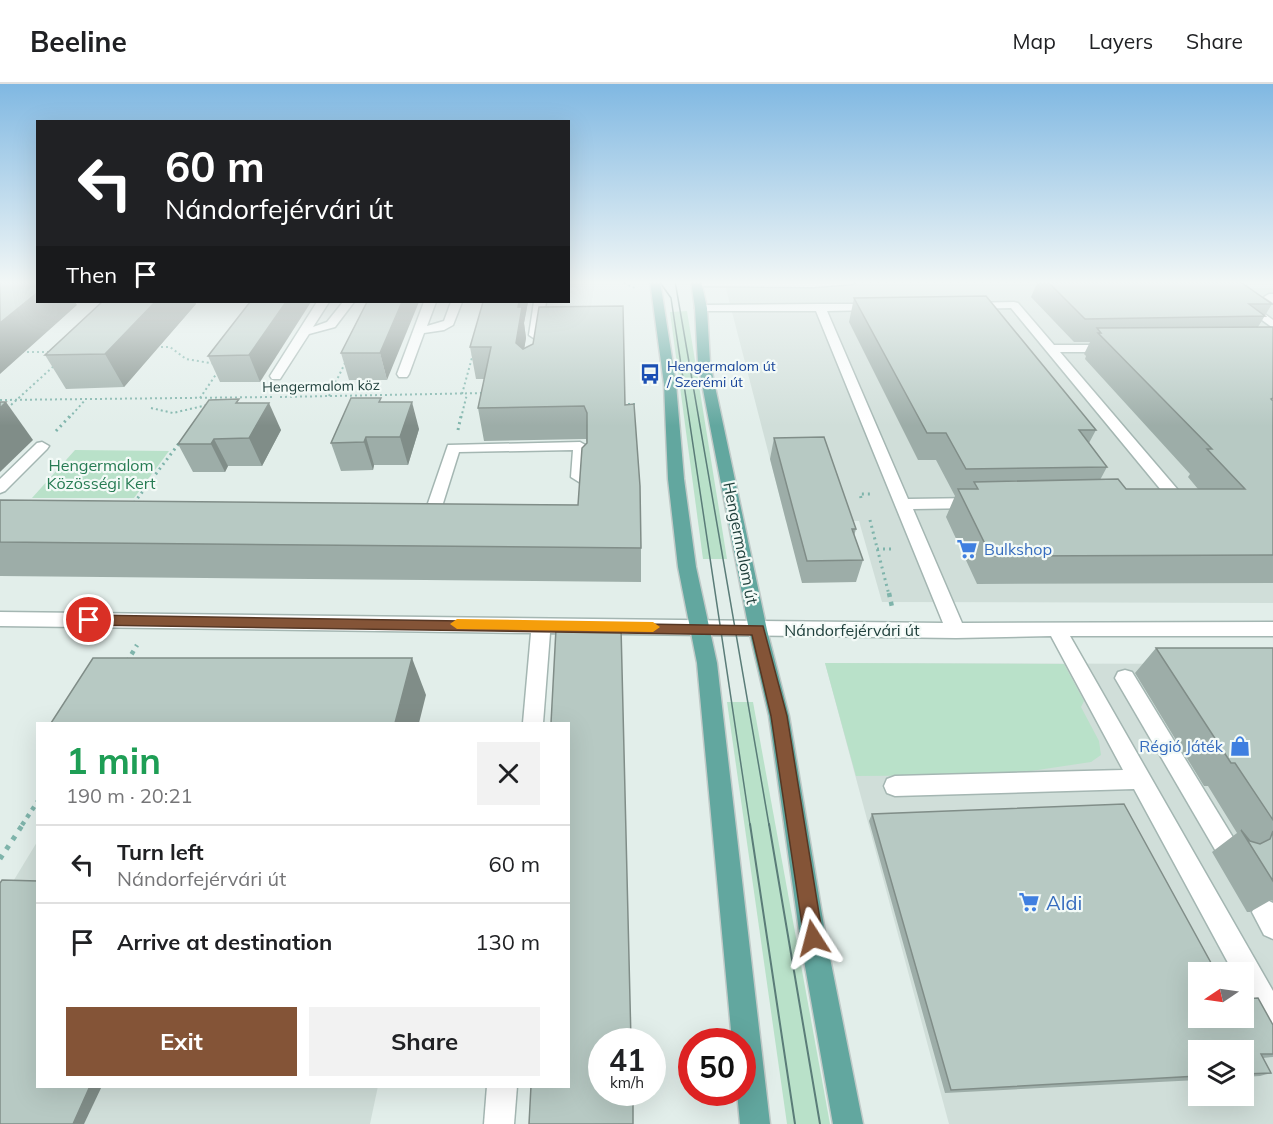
<!DOCTYPE html>
<meta charset="utf-8">
<style>
body{margin:0;font-family:Mulish,sans-serif;background:#f2f2f2;color:#202124;height:100vh;display:flex;flex-direction:column;font-size:22px;white-space:nowrap}
*{box-sizing:border-box;margin:0}
p{font-size:20px;color:#757577}
.icon{flex:none;width:33px;height:33px;fill:none;stroke:currentColor;stroke-width:2;stroke-linecap:round;stroke-linejoin:round}
.map{position:relative;flex:1;overflow:hidden}
.details{position:absolute;left:36px;top:638px;width:534px;height:366px;display:flex;flex-direction:column;background:#fff;border-radius:0px;box-shadow:0 6px 24px #0002}
.details>*{flex:none}
.top-card{position:absolute;left:36px;top:36px;width:534px;height:183px;border-radius:0px;box-shadow:0 6px 24px #0002;background:#202124;color:#fff;overflow:hidden}
.needle{width:39px;rotate:257deg}
.buttons{position:absolute;left:1188px;top:878px;display:grid;gap:12px}
.buttons a{display:grid;place-items:center;width:66px;height:66px;border-radius:0px;background:#fff;box-shadow:0 6px 24px #0002;font-size:30px}
.speed{position:absolute;left:588px;top:944px;display:flex;gap:12px;font-size:30px;font-weight:700;text-align:center}
.speed>*{display:grid;place-content:center;width:78px;height:78px;border-radius:50%;background:#fff;box-shadow:0 6px 24px #0002;line-height:1}
.speed small{font-size:15px;font-weight:400}
.speed .limit{border:9px solid #d22;background:#fff;color:#111}
.pin{position:absolute;display:grid;place-items:center;width:51px;height:51px;color:#fff;margin:-26px;border:3px solid #fff;border-radius:50%;box-shadow:0 2px 6px #0007}
.me{position:absolute;width:66px;margin:-33px;rotate:351deg;stroke-linejoin:round;filter:drop-shadow(0 0 4px #0008)}
.turn{display:flex;align-items:center;gap:21px;height:126px;padding:0 30px;font-size:27px}
.turn .icon{width:78px;height:78px;stroke-width:2.5}
.turn b{display:block;font-size:42px;line-height:51px}
.then{display:flex;align-items:center;height:57px;padding:0 30px;background:#0003;gap:12px;font-size:22px}
.round{display:grid;place-items:center;flex:none;width:63px;height:63px;border-radius:0px;background:#f2f2f2}
.headline{display:flex;align-items:center;justify-content:space-between;height:102px;padding:0 30px}
h1{font-size:36px;font-weight:700;line-height:45px;color:#1e9e55}
.cta{display:flex;gap:12px;margin-top:auto;padding:12px 30px}
.cta a{flex:1;height:69px;border-radius:0px;background:#845437;color:#fff;font-size:24px;font-weight:700;line-height:69px;text-align:center}
.cta a+a{background:#f2f2f2;color:#202124}
ul{padding:0;list-style:none}
li{display:flex;align-items:center;gap:18px;height:78px;padding:0 30px;border-top:2px solid #e0e0e0}
li div{flex:1}
li b{display:block;font-size:22px}
li em{font-style:normal}
header{display:flex;align-items:center;gap:36px;box-sizing:border-box;height:84px;padding:0 30px;background:#fff;border-bottom:2px solid #e0e0e0}
header strong{font-size:28px}
nav{display:flex;gap:33px;margin-inline-start:auto;font-size:21px}
.map>svg:first-child{display:block}
.built{fill:#d0ded9;fill-rule:evenodd}
.green{fill:#b9e1c9}
.lines{fill:none;stroke-linecap:round;stroke-linejoin:round}
.minor-casing{stroke:#a4b6b2;stroke-width:3}
.major-casing{stroke:#c1cac8;stroke-width:3}
.path-far3{stroke:#7fb4ab;stroke-width:2;stroke-dasharray:2 3;stroke-linecap:butt}
.path-far2{stroke:#7fb4ab;stroke-width:3;stroke-dasharray:2 4;stroke-linecap:butt}
.path-far1{stroke:#7fb4ab;stroke-width:4.5;stroke-dasharray:4 5;stroke-linecap:butt}
.path{stroke:#7fb4ab;stroke-width:5;stroke-dasharray:4.5 7;stroke-linecap:butt}
.minor{fill:#fff;fill-rule:evenodd}
.major{fill:#62a79f;fill-rule:evenodd}
.tram-far1{stroke:#5a7c78;stroke-width:1.5}
.tram{stroke:#5a7c78;stroke-width:2}
.wall{fill:#9dada8}
.shaded-wall{fill:#808d88}
.building{fill:#b7c9c3;stroke:#808d88;stroke-width:1.5}
.route{fill:#845437;stroke:#563724;stroke-width:1.5}
.slow{fill:#f59e0b}
.labels{text-anchor:middle;dominant-baseline:central;stroke-width:4.5;stroke-linejoin:round;paint-order:stroke}
.far-transit-label{font-size:14px;fill:#164399;stroke:#f3faf7;text-anchor:start}
.far-street-label{font-size:14px;fill:#20403c;stroke:#f3faf7}
.park-label{font-size:16px;fill:#267b53;stroke:#f3faf7}
.street-label{font-size:16px;fill:#20403c;stroke:#f3faf7}
.shop-label{font-size:16px;fill:#366cbe;stroke:#f3faf7;text-anchor:start}
.near-shop-label{font-size:20px;fill:#366cbe;stroke:#f3faf7;text-anchor:start}
</style>
<header>
<strong>Beeline</strong>
<nav><a>Map</a><a>Layers</a><a>Share</a></nav>
</header>
<div class="map">
<svg width="1273" height="1040" viewBox="0 0 1273 1040">
<rect width="100%" height="100%" fill="#e2eeea"/>
<g class="built">
<polygon points="724,197 1219,197 1230,204 1273,204 1273,519 882,518 859,437 786,437"/>
<path d="M825 579 1273 580V1040H949ZM1198 888H1244V933H1198ZM1198 966H1244V1011H1198Z"/>
<polygon points="37,758 38,1002 378,1002 370,1040 0,1040 0,819"/>
</g>
<g class="green">
<polygon points="687,227 727,475 703,475 670,228"/>
<polygon points="75,366 169,367 134,414 32,414"/>
<polygon points="825,579 1064,580 1084,617 1081,623 1099,657 1101,671 1091,678 1004,691 856,692"/>
<polygon points="727,618 753,618 830,1040 787,1040"/>
</g>
<g class="lines">
<g class="minor-casing">
<g id="minor">
<polygon points="693,197 857,197 852,200 813,203 697,202 693,201"/>
<polygon points="1208,197 1219,197 1273,236 1273,244"/>
<polygon points="1269,210 1273,210 1273,219 1264,213"/>
<polygon points="317,218 329,218 313,243 327,238 343,218 354,218 335,243 309,250 280,295 272,295 270,292"/>
<polygon points="424,218 436,218 427,242 444,237 451,218 462,218 453,241 444,246 424,249 409,290 407,293 399,293 397,290"/>
<polygon points="534,218 546,218 541,251 535,255 529,251"/>
<polygon points="1014,218 1018,219 1054,261 1116,261 1116,267 1112,268 1060,268 1184,413 1186,416 1184,419 1163,419 1161,416 1166,412 1011,224 969,225 963,222 969,219"/>
<polygon points="820,220 875,220 881,223 875,226 827,227 908,415 977,414 985,419 977,424 913,425 962,539 1273,538 1273,552 1070,552 1273,907 1273,948 1263,944 1244,907 1244,888 1233,888 1134,705 895,712 887,709 884,702 887,695 895,692 1123,686 1051,552 956,554 550,549 543,639 523,639 531,549 0,542 0,528 943,539 816,227 701,227 695,224 701,221"/>
<polygon points="42,358 49,362 47,365 5,407 0,409 0,395 37,359"/>
<polygon points="580,358 587,362 587,393 579,398 571,393 573,366 459,368 439,432 418,439 412,438 410,434 412,430 426,425 448,361"/>
<polygon points="1125,586 1132,588 1237,760 1241,768 1237,776 1229,779 1221,776 1115,594 1118,588"/>
<polygon points="1265,815 1273,819 1273,855 1264,851 1252,828 1256,819"/>
<polygon points="487,1002 517,1002 514,1040 484,1040"/>
</g>
</g>
<g class="major-casing">
<g id="major">
<polygon points="650,197 660,197 676,300 684,395 696,483 717,579 770,1040 740,1040 737,1008 742,1008 742,957 732,957 697,579 678,483 668,395 664,300"/>
<polygon points="691,197 701,197 707,224 710,279 767,546 789,632 826,854 863,1040 833,1040 800,854 769,632 749,546 698,279 695,224"/>
</g>
</g>
<g class="path-far3">
<polyline points="619,197 635,204"/>
<polyline points="568,198 608,197"/>
<polyline points="156,263 170,263 186,275 216,280"/>
<polyline points="22,268 50,268"/>
<polyline points="462,310 473,270"/>
<polyline points="329,312 346,277"/>
<polyline points="280,313 485,309"/>
<polyline points="200,314 219,286"/>
<polyline points="0,316 272,313"/>
<polyline points="623,320 637,320"/>
<polyline points="151,324 173,329 207,321"/>
<polyline points="0,331 56,280"/>
<polyline points="69,334 86,315"/>
<polyline points="461,334 467,310"/>
</g>
<g class="path-far2">
<polyline points="458,346 461,332"/>
<polyline points="56,347 70,332"/>
<polyline points="861,414 860,410 873,410"/>
<polyline points="134,419 180,358"/>
<polyline points="870,436 889,511"/>
<polyline points="877,465 895,465"/>
</g>
<g class="path-far1">
<polyline points="889,509 892,523"/>
<polyline points="127,578 137,561"/>
<polyline points="22,741 38,717"/>
</g>
<polyline class="path" points="0,775 23,740"/>
<use href="#minor" class="minor"/>
<use href="#major" class="major"/>
<g class="tram-far1">
<polyline points="659,197 671,214 750,741"/>
<polyline points="675,197 769,741"/>
</g>
<g class="tram">
<polyline points="750,740 795,1040"/>
<polyline points="769,740 820,1040"/>
</g>
</g>
<g class="wall">
<polygon points="1038,197 1239,197 1272,220 1258,243 1273,243 1273,499 977,500 946,433 955,412 936,376 918,376 849,238 854,214 1096,346 1089,359 1107,383 1100,396 1126,405 1198,405 1188,393 1190,390 1085,275 1086,272 1084,270 1090,258 1074,258 1031,213"/>
<polygon points="102,218 195,218 196,220 124,303 66,305 45,271"/>
<polygon points="250,218 260,298 220,298 208,272"/>
<polygon points="367,218 387,296 349,296 341,269"/>
<polygon points="483,218 528,218 524,239 526,254 524,264 625,321 641,464 641,498 0,492 0,416 578,421 587,359 586,355 484,357 478,324 484,295 476,295 470,263"/>
<polygon points="383,318 419,345 408,381 374,381 373,386 341,387 331,359"/>
<polygon points="241,319 281,346 262,382 228,382 225,388 193,388 178,360"/>
<polygon points="774,354 856,445 854,452 863,476 856,498 802,499 770,375"/>
<polygon points="1156,564 1273,564 1273,817 1271,816 1250,828 1247,828 1212,768 1237,749 1208,702 1204,702 1135,589"/>
<polygon points="872,730 1198,933 1273,941 1273,973 1263,974 1271,989 1260,992 1244,993 1244,966 1198,966 1198,996 945,1009 869,737"/>
</g>
<g class="shaded-wall">
<polygon points="38,208 38,218 75,218 77,221 0,290 0,239"/>
<polygon points="155,218 195,218 196,220 124,303 105,270"/>
<polygon points="286,218 311,218 260,298 249,271"/>
<polygon points="402,218 419,218 387,296 380,269"/>
<polygon points="519,218 528,218 524,239 526,254 520,291 516,259"/>
<polygon points="6,318 33,356 0,388 0,324"/>
<polygon points="412,318 419,345 408,381 400,353"/>
<polygon points="269,319 281,346 262,382 249,354"/>
<polygon points="366,353 374,381 373,386 364,358"/>
<polygon points="214,355 228,382 225,388 211,360"/>
<polygon points="412,574 426,611 419,639 395,639"/>
<polygon points="90,1002 102,1002 84,1040 73,1040"/>
</g>
<g class="building">
<polygon points="0,197 38,197 38,208 0,239"/>
<polygon points="1047,197 1239,197 1272,220 1249,220 1265,232 1085,235"/>
<polygon points="986,212 1096,346 1079,346 1107,383 966,385 946,349 927,349 854,214"/>
<polygon points="102,218 155,218 105,270 45,271"/>
<polygon points="250,218 286,218 249,271 208,272"/>
<polygon points="367,218 402,218 380,269 341,269"/>
<polygon points="483,218 519,218 518,223 522,223 516,259 523,265 533,260 539,223 623,222 625,321 634,320 640,402 641,464 0,458 0,416 578,421 582,364 587,359 587,329 584,322 478,324 491,263 470,263"/>
<polygon points="1273,243 1273,314 1271,315 1273,317 1273,471 991,472 958,405 978,405 974,398 1118,395 1126,405 1245,405 1207,365 1212,365 1098,249 1101,249 1097,244"/>
<polygon points="351,314 381,314 379,318 412,318 400,353 366,353 364,358 331,359"/>
<polygon points="239,315 236,319 269,319 249,354 214,355 211,360 178,360 209,316"/>
<polygon points="0,318 6,318 0,324"/>
<polygon points="824,353 856,445 852,445 863,476 807,477 774,354"/>
<polygon points="621,543 631,957 602,957 602,1008 633,1008 633,1040 529,1040 531,1002 568,1002 568,639 551,639 556,545"/>
<polygon points="1156,564 1273,564 1273,736 1235,679 1231,679"/>
<polygon points="93,574 412,574 395,639 51,639"/>
<polygon points="1124,720 1216,888 1198,888 1198,933 1244,933 1244,915 1258,914 1273,941 1273,970 1261,970 1271,989 1244,990 1244,966 1198,966 1198,992 951,1006 872,730"/>
<polygon points="1241,746 1250,757 1260,760 1270,755 1273,747 1273,797"/>
<polygon points="2,796 38,797 38,1002 90,1002 73,1040 0,1040 0,799"/>
</g>
<linearGradient id="sky" x2="0" y2="1"><stop stop-color="#80b8e2"/><stop offset="0.58" stop-color="#f2f7f6"/><stop offset="1" stop-color="#f2f7f6" stop-opacity="0"/></linearGradient>
<rect width="1273" height="342" fill="url(#sky)"/>
<polygon class="route" points="89,531 763,542 787,632 823,854 820,860 813,863 806,860 804,854 771,632 752,551 89,541 82,536"/>
<polygon class="slow" points="457,535 653,538 660,543 653,548 457,545 450,540"/>
<defs>
<g id="bus-bare" transform="scale(1.62)"><path d="M-5-6H5V4H4V6H2V4H-2V6H-4V4H-5ZM-3.5-4V0h7V-4ZM-3.5 1.2v1.5H-2V1.2ZM2 1.2v1.5H3.5V1.2Z" fill="#1a4fb4" stroke="#f3faf7" stroke-width="2.5" paint-order="stroke"/></g>
<g id="supermarket-bare" transform="scale(1.62)"><path d="M-6-5.5h2.5l.6 2H6L4.5 2H-2.5L-4.4-4H-6ZM-1.5 3.2a1.3 1.3 0 1 0 .1 0ZM3 3.2a1.3 1.3 0 1 0 .1 0Z" fill="#3f7fe0" stroke="#f3faf7" stroke-width="2.5" paint-order="stroke"/></g>
<g id="shop-bare" transform="scale(1.62)"><path d="M-5-2.5h2.3a2.7 3.5 0 0 1 5.4 0H5L5.5 6h-11ZM-1.5-2.5h3a1.5 2.3 0 0 0-3 0Z" fill="#3f7fe0" stroke="#f3faf7" stroke-width="2.5" paint-order="stroke"/></g>
</defs>
<g fill-rule="evenodd">
<use href="#bus-bare" x="650" y="290"/>
<use href="#supermarket-bare" x="967" y="465"/>
<use href="#shop-bare" x="1240" y="662"/>
<use href="#supermarket-bare" x="1029" y="818"/>
</g>
<g class="labels">
<g class="far-transit-label">
<text x="667" y="282">Hengermalom út<tspan x="667" dy="16">/ Szerémi út</tspan></text>
</g>
<g class="far-street-label">
<text transform="translate(321 302) rotate(-1)">Hengermalom köz</text>
</g>
<g class="park-label">
<text x="101" y="381">Hengermalom<tspan x="101" dy="18">Közösségi Kert</tspan></text>
</g>
<g class="street-label">
<text transform="translate(741 459) rotate(79)">Hengermalom út</text>
<text x="852" y="546">Nándorfejérvári út</text>
</g>
<g class="shop-label">
<text x="984" y="465">Bulkshop</text>
<text x="1223" y="662" text-anchor="end">Régió Játék</text>
</g>
<g class="near-shop-label">
<text x="1046" y="818">Aldi</text>
</g>
</g>
</svg>
<div class="buttons">
<a><svg class="needle" viewBox="-14 -14 28 28"><path d="M0-13l5 13h-10z" fill="#e53935"/><path d="M0 13l5-13h-10z" fill="#757577"/></svg></a>
<a><svg class="icon" aria-label="layers" viewBox="0 0 24 24"><path d="M12 4l9 5-9 5-9-5zM3 14l9 5 9-5"/></svg></a>
</div>
<div class="speed"><div>41<small>km/h</small></div><div class="limit">50</div></div>
<div class="pin" style="left:89px;top:536px;background:#d93025"><svg class="icon" aria-label="arrive" viewBox="0 0 24 24"><path d="M6 21V4h12l-3 4 3 4H6"/></svg></div>
<svg class="me" style="left:813px;top:854px" viewBox="-20 -20 40 40"><path d="M0-17L14 15 0 8-14 15z" fill="#845437" stroke="#fff" stroke-width="4"/></svg>
<div class="top-card">
<div class="turn"><svg class="icon" aria-label="left" viewBox="0 0 24 24"><path d="M17 20v-9H6M10 6l-5 5 5 5"/></svg><div><b>60 m</b>Nándorfejérvári út</div></div>
<div class="then">Then<svg class="icon" aria-label="arrive" viewBox="0 0 24 24"><path d="M6 21V4h12l-3 4 3 4H6"/></svg></div>
</div>
<section class="details">
<div class="headline"><div><h1>1 min</h1><p>190 m · 20:21</p></div><a class="round"><svg class="icon" aria-label="close" viewBox="0 0 24 24"><path d="M6 6l12 12M18 6L6 18"/></svg></a></div>
<ul>
<li><svg class="icon" aria-label="left" viewBox="0 0 24 24"><path d="M17 20v-9H6M10 6l-5 5 5 5"/></svg><div><b>Turn left</b><p>Nándorfejérvári út</p></div><em>60 m</em></li>
<li><svg class="icon" aria-label="arrive" viewBox="0 0 24 24"><path d="M6 21V4h12l-3 4 3 4H6"/></svg><div><b>Arrive at destination</b></div><em>130 m</em></li>
</ul>
<div class="cta"><a>Exit</a><a>Share</a></div>
</section>
</div>
